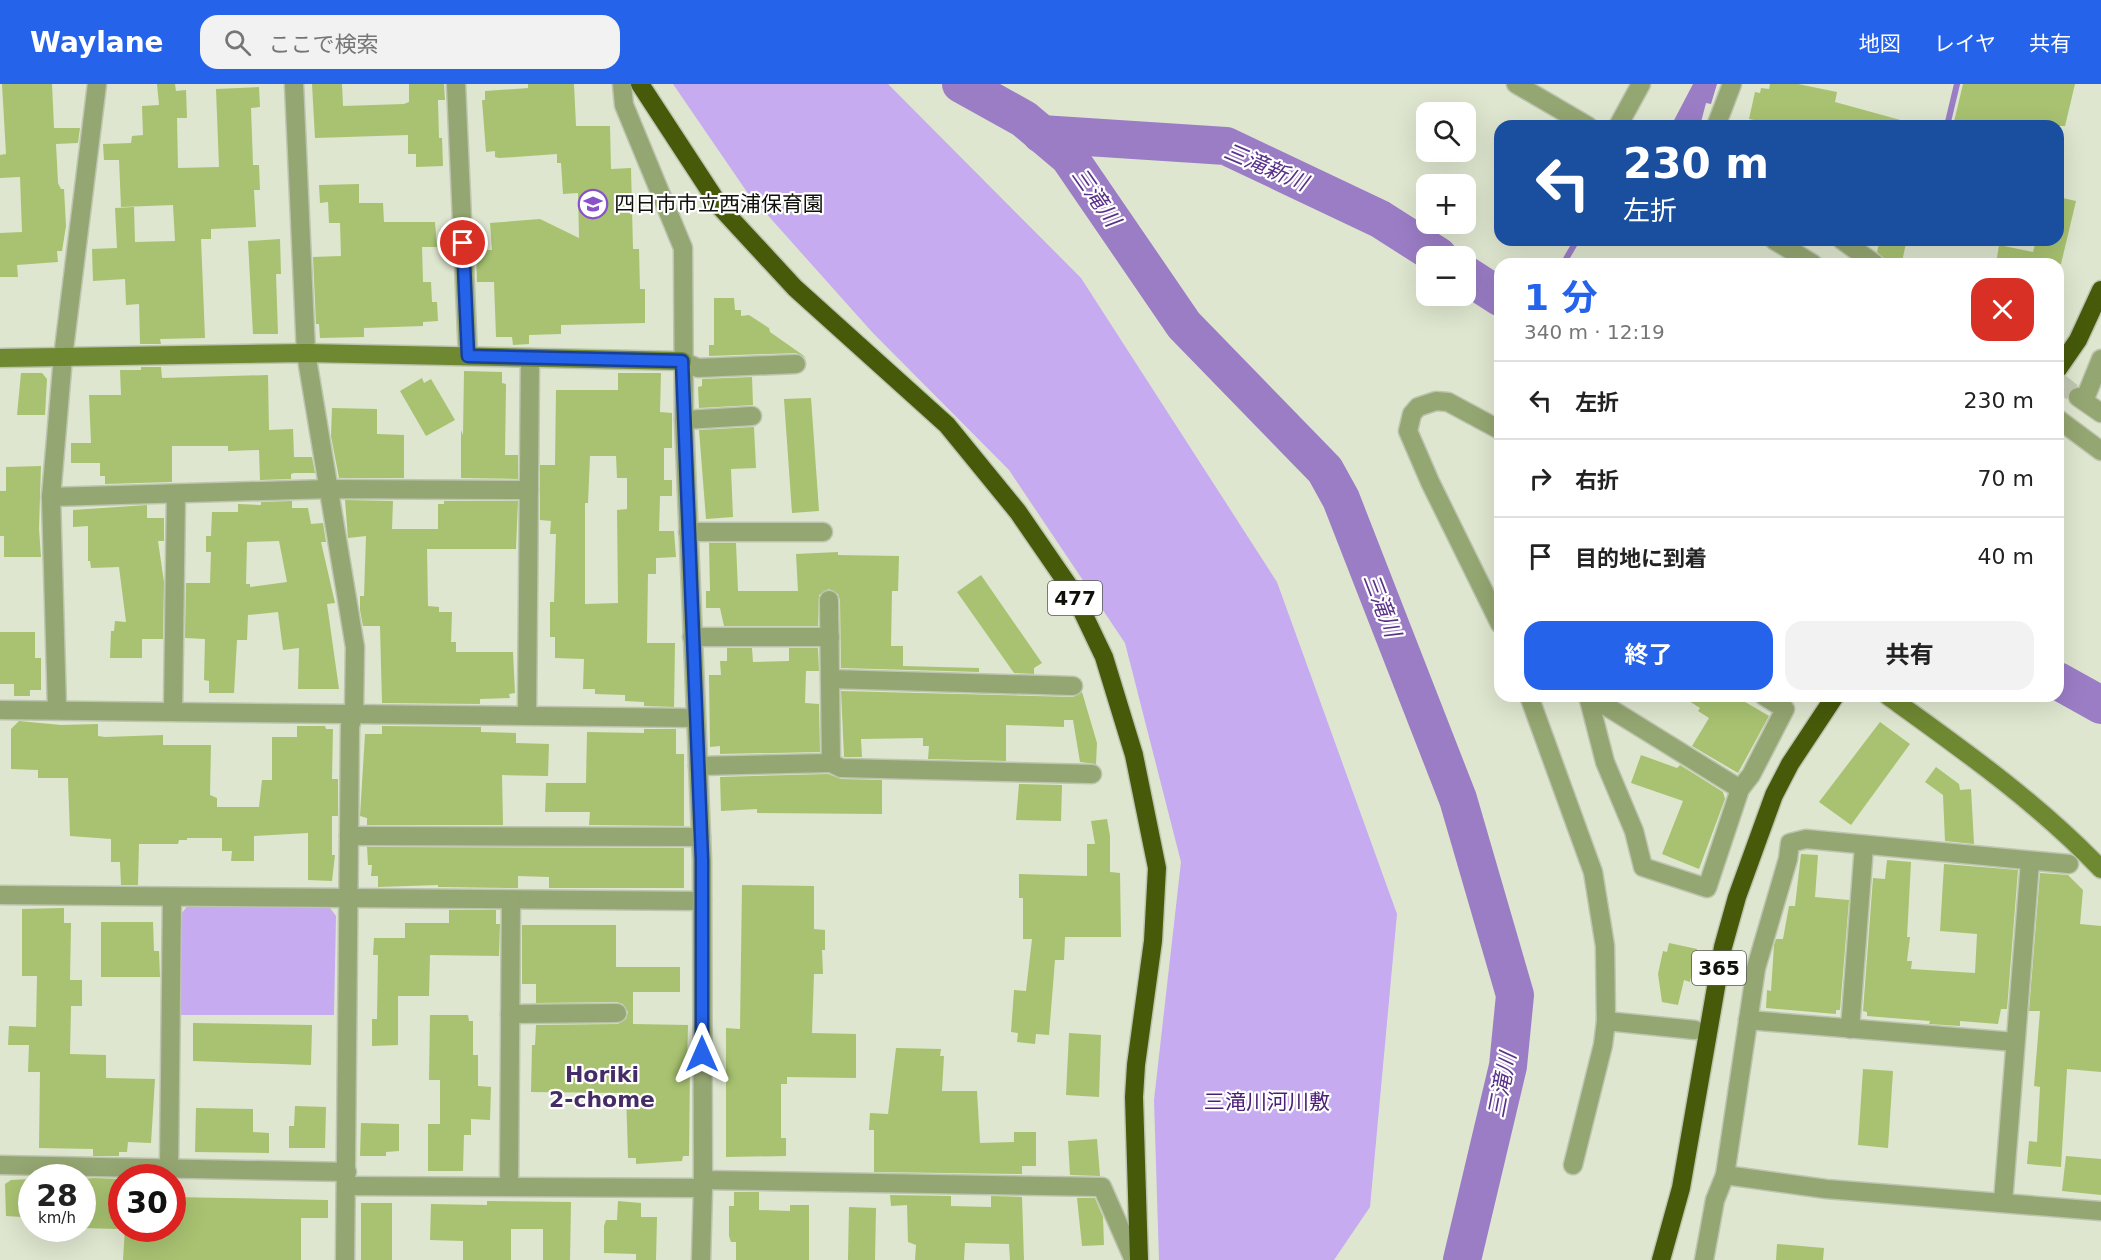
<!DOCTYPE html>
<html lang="ja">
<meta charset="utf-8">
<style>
body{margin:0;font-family:"DejaVu Sans","Noto Sans JP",sans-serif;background:#f2f2f2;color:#222;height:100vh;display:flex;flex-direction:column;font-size:22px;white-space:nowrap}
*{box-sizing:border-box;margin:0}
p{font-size:20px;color:#767676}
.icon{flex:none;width:33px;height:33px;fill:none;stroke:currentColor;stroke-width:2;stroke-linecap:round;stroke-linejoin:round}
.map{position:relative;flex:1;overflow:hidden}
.side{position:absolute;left:1494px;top:174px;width:570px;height:444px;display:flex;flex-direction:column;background:#fff;border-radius:18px;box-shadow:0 6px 24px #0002}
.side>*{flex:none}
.guide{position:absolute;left:1494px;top:36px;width:570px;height:126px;border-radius:18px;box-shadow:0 6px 24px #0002;background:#1a4fa0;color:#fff;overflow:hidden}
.tools{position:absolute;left:1416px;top:18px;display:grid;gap:12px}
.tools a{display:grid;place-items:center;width:60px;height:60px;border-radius:12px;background:#fff;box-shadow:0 6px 24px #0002;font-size:30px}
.speed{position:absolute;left:18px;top:1080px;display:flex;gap:12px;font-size:30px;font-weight:700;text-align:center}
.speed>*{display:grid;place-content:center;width:78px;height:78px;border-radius:50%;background:#fff;box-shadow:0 6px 24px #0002;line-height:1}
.speed small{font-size:15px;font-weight:400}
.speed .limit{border:9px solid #d22;background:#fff;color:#111}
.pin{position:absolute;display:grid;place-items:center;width:51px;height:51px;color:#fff;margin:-26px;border:3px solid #fff;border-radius:50%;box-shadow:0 2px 6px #0007}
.me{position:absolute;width:66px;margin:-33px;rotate:0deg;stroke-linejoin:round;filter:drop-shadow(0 0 4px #0008)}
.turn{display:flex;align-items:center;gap:21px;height:126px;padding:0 30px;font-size:27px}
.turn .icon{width:78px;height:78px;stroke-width:2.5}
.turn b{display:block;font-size:42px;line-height:51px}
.round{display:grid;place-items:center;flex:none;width:63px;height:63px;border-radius:18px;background:#f2f2f2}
.headline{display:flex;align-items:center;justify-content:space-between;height:102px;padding:0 30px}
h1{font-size:36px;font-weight:700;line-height:45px;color:#2563eb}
.button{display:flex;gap:12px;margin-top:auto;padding:12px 30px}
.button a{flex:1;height:69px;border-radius:18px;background:#2563eb;color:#fff;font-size:24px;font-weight:700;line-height:69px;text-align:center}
.button a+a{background:#f2f2f2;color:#222}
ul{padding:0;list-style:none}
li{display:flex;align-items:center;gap:18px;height:78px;padding:0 30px;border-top:2px solid #e0e0e0}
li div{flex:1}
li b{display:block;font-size:22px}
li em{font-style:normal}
header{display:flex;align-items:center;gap:36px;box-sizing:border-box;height:84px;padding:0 30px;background:#2563eb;color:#fff}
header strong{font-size:28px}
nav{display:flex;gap:33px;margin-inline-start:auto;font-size:21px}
.search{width:420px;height:54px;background:#f2f2f2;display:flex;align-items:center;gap:15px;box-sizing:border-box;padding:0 21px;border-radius:18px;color:#767676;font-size:22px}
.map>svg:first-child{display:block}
.green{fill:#c6abf1}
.water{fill:#9b7dc6}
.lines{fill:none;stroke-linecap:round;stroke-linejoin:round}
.stream{stroke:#9b7dc6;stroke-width:6}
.river{stroke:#9b7dc6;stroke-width:38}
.building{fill:#a8c271;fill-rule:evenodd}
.street-tunnel{stroke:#bfc6b1;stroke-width:18;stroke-dasharray:18 9;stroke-linecap:butt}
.street-casing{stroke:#bdc4af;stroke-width:21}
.secondary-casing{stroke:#bdc4af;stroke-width:21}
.highway-casing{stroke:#bdc4af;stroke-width:21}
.street{stroke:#94a671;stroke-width:18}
.secondary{stroke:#6f8832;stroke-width:18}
.highway{stroke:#465a0a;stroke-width:18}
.route-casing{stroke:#184099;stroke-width:15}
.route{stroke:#2563eb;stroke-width:10}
.labels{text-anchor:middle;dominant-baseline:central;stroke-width:4.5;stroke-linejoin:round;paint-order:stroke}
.shield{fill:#fff;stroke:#565853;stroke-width:1.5}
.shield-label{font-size:20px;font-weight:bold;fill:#0e1009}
.poi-label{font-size:21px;fill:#0e1009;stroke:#fff;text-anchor:start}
.park-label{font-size:21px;fill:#4b2177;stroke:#fff}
.water-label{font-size:22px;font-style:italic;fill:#593188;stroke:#fff}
.neighbourhood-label{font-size:22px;font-weight:bold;fill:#462c66;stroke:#fff}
</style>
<header>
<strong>Waylane</strong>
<div class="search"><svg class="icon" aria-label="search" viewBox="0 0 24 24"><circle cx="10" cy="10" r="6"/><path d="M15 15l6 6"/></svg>ここで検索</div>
<nav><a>地図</a><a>レイヤ</a><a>共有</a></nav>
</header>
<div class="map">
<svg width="2101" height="1176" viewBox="0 0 2101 1176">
<rect width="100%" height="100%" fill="#dee6cf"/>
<g class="green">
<polygon points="673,0 888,0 1081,194 1277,498 1397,830 1370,1123 1334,1176 1159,1176 1154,1016 1181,778 1125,559 1009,386 872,248 747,108"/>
<polygon points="188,821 330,824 336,832 334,931 180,931 182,829"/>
</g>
<polygon class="water" points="1693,0 1717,0 1711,20 1706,19 1700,42 1671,42"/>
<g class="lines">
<g class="stream">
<polyline points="1947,42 1957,0"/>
<polyline points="1563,180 1577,156"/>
</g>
<g class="river">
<polyline points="961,0 1024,35 1069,73 1184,241 1325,386 1341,415 1458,715 1515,911 1508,982 1462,1176"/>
<polyline points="1041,50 1226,62 1380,135 1438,172"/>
<polyline points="1466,191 1500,213"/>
<polyline points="2058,597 2101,621"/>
</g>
</g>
<g class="building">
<polygon points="2,0 52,0 54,44 80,44 78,59 56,60 58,99 61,105 64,105 66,142 62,167 57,167 58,178 17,181 18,193 0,193 0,149 22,148 20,93 0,94 0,71 6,70"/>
<polygon points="157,0 175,0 176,7 186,6 187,34 177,34 178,84 219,83 216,5 259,3 260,23 251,24 253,81 259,81 260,106 254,106 256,143 211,145 211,155 201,155 205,254 160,255 161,260 140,260 139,220 126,221 125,195 93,197 92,165 117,164 115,124 134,123 135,158 175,157 173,121 121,123 119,76 104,76 103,60 131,59 132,52 143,51 142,22 159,21"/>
<polygon points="312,0 342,0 343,22 404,20 409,18 409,0 444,0 445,16 438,16 439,54 442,54 443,82 416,83 416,70 408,70 408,51 315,54"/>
<polygon points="528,0 574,0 576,42 610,42 611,85 631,84 633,165 639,165 640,205 645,205 645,239 561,241 561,250 529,251 529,260 513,261 512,253 496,253 494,198 477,198 476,166 492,166 490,139 540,135 579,154 578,109 563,110 561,79 557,79 557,70 499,74 495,73 495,67 486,68 482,16 485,16 485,7 528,4"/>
<polygon points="1770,0 1798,0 1837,8 1835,18 1904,37 1903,42 1783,42 1749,35 1755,8 1760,9 1761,4 1769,5"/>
<polygon points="1963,0 2075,0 2065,42 1953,42"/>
<polygon points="359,100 359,119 383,119 384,138 435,138 437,163 422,163 423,198 431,198 432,218 437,218 438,237 423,238 423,242 364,244 364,253 320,254 319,240 316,240 313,173 341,172 340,139 329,139 328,118 320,119 319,101"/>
<polygon points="2058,113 2076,117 2061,180 1996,180 1999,161 2033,168 2036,156 2058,156"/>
<polygon points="280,155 281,190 276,190 278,250 253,250 248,157"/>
<polygon points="1880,156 1903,156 1906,159 1902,178 1884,174 1877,168"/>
<polygon points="714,214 734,214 735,226 741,226 741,232 749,231 769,244 770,248 807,274 796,269 709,272 709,261 714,261"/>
<polygon points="141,283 161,283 162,294 268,291 269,346 293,345 294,373 312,373 315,389 294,389 291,390 291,395 260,396 259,366 228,367 228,362 172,362 172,398 105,400 105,392 100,392 100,379 71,379 71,359 91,359 89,311 121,311 120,286 141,286"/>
<polygon points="464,287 502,288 502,299 506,300 505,371 518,371 518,395 461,394 461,346 463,351"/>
<polygon points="21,289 42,289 47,295 45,331 17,331"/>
<path d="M618 289H661L660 328 672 329V364H664V396H672V412H660L659 447H674L676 473 656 474V490H648L647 559H675L674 623 644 622V618L625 617V611L595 610V605H583L584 575 555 574V553H550V518H554L556 450H550L551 437 540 436V381H555L556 306H618ZM590 372H616L617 394H627V425L617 426 618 519 585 520V419H588Z"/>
<polygon points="752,293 753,321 699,324 698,303 702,302 702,295"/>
<polygon points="422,294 424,299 431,295 455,336 426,352 400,307"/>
<polygon points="811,314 819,427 792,429 784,315"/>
<polygon points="332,324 377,325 377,350 404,351 404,394 339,394 331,352"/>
<polygon points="754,343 756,384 731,385 733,433 706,435 699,346"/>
<polygon points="41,382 39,445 41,473 4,473 4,452 0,452 0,407 6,407 6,383"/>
<polygon points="345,416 393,417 392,445 438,445 438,420 444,420 444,417 518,417 516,465 427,465 428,522 439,523 439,528 452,528 451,558 456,558 456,568 513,568 515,609 509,610 510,614 480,615 480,620 382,619 380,542 363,542 360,526 360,512 364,512 366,452 348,454"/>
<path d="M292 417V424H308L311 440 323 439 326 458H321L335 519 327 520 339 605H298L299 564 283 566 278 528 248 531 247 556H237L234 609H209V597L204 596 205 555 185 554 186 499H210L211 468H206V452H211L212 428H238V420L261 421V418ZM279 457 287 498 250 503V500H246L247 458Z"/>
<polygon points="147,421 147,434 164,434 164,457 158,457 164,498 163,555 142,555 142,574 110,574 111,547 114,547 115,537 126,538 119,483 91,484 90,477 88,477 88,442 73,443 73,426"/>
<polygon points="709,459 736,459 738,507 798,507 796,470 838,468 838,471 899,472 898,507 892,507 891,562 903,562 903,582 979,584 979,588 841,584 840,516 838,510 829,505 819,511 818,542 724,542 720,524 706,524 706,507 710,507"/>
<polygon points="981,491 1042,579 1034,584 1034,590 1014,589 957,508"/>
<polygon points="0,548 35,548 35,574 41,574 41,606 30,606 30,612 14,612 14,600 0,600"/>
<polygon points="727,564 752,564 753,578 789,577 789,564 818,564 819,587 806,587 805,619 819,620 820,668 720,670 720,662 710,663 709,591 721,591 720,577 727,577"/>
<polygon points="841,607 1073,613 1082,608 1097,659 1096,680 1080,678 1073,636 1064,636 1064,643 1006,641 1006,677 928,675 929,662 923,662 923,654 861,655 862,673 844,673"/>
<polygon points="1681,612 1735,612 1769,632 1738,689 1692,662 1709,634 1698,627 1700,624"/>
<polygon points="19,637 61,641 98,640 98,652 105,653 163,651 163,661 211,661 210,711 217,714 217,723 259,723 262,696 272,696 272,653 297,653 297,642 325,642 326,645 333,645 332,695 338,695 338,732 332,732 332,771 335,771 332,797 308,796 308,749 254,752 254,777 231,777 232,767 222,767 222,754 187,754 187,756 179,756 178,760 139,760 138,801 121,801 120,778 111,778 111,755 70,752 68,694 38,694 38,686 11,685 11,645"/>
<polygon points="1880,638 1910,660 1851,741 1819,718"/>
<polygon points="382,642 481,643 481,648 516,649 516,659 549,660 548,692 502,691 503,741 367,741 367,734 360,732 365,650 382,650"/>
<polygon points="644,645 676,645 676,670 684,670 684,742 589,741 590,728 545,728 546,699 586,699 587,648 644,649"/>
<polygon points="1641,671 1677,684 1680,681 1723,708 1725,715 1699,785 1662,770 1683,717 1631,699"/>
<polygon points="1936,683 1959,700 1960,706 1971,705 1974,760 1945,757 1943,711 1925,698"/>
<polygon points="828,690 841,695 882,696 882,730 757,729 757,725 721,727 720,693"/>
<polygon points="1019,700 1062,701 1061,737 1016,736"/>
<polygon points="1107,735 1110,752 1110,788 1120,789 1121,853 1065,853 1064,876 1055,876 1049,951 1036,950 1035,960 1017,958 1018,949 1011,948 1014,906 1026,907 1032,855 1023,855 1023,814 1019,814 1019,790 1087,792 1087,760 1095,760 1091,737"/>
<polygon points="367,763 684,764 684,804 549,804 549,793 518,792 518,804 438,803 438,801 378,803 378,792 371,792 372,781 368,781"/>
<polygon points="1801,770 1818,771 1815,813 1849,816 1840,926 1836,926 1836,930 1766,924 1767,906 1771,907 1774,861 1776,855 1783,855 1789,822 1795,822"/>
<polygon points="1887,776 1911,778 1907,853 1910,853 1907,877 1912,877 1911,885 1975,889 1977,850 1940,847 1944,780 2018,786 2007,925 2001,925 1998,940 1960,937 1960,942 1929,940 1930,937 1867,932 1867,928 1863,927 1873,794 1885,795"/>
<polygon points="2040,789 2068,791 2083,806 2080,840 2101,842 2101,988 2067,985 2061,1083 2027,1080 2029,1057 2037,1058 2040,1003 2034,1002 2040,927 2029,927"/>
<polygon points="742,801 814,802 814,845 825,846 825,866 822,866 823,890 814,890 812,949 856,950 856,994 787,993 787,1000 781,1000 781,1054 786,1054 786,1072 726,1073 726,944 740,945"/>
<polygon points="64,824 64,839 71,839 70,896 82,896 82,922 71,922 70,970 106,971 106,994 155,995 151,1059 128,1058 127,1068 119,1068 119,1072 93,1072 93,1065 39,1064 40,988 28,988 29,961 8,961 9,942 36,943 37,892 22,892 22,825"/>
<polygon points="449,826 496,826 496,840 500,840 499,872 430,871 429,912 398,912 398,961 372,962 372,935 377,935 378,871 373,871 374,854 405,854 405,839 449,839"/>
<polygon points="101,838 153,838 154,867 159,867 160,893 101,893"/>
<polygon points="522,841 616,841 616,883 680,883 680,908 633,908 633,940 688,941 687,979 690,980 689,1072 683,1072 682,1077 636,1080 636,1074 628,1074 626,1009 531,1008 532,961 535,961 536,941 618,940 626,935 628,928 623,920 617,918 536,919 536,900 522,900"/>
<polygon points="1669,859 1697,865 1690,898 1684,896 1678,921 1662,918 1658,890 1663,867 1667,868"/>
<polygon points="430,931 468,931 469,937 473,937 473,971 478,971 478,1002 491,1003 490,1036 471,1035 471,1051 464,1051 463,1087 428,1087 428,1040 440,1040 440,996 429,996"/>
<polygon points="193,939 312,941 311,981 193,977"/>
<polygon points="1069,949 1101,951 1099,1013 1066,1011"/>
<polygon points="896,964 941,965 940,972 944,972 942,1007 977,1007 980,1059 1014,1058 1014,1048 1036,1048 1036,1082 1022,1082 1022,1090 874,1088 874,1046 869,1046 870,1029 888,1030"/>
<polygon points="1863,985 1893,987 1888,1064 1858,1061"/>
<polygon points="295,1022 326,1023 325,1064 289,1064 289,1042 294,1042"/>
<polygon points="196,1024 253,1025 253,1048 269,1049 269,1069 195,1068"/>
<polygon points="361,1039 399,1040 399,1067 386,1068 386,1072 360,1072"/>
<polygon points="1097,1055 1100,1092 1070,1091 1068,1057"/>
<polygon points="2066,1072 2101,1075 2101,1111 2062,1107"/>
<polygon points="94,1094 119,1095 118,1145 82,1144 82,1095"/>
<polygon points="31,1095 31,1112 22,1112 22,1133 6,1132 5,1100 11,1096"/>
<polygon points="734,1108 759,1108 759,1126 790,1127 790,1121 809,1121 809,1176 736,1176 736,1158 731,1158 729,1152 729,1122 734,1122"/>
<polygon points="890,1111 951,1112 951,1122 991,1123 991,1112 1022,1113 1024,1176 1010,1176 1009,1160 965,1159 964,1176 915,1176 916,1161 908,1158 907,1121 891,1122"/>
<polygon points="172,1113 328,1116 328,1134 301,1134 301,1176 123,1176 125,1144 172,1144"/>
<polygon points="1077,1114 1095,1114 1103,1133 1104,1161 1082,1162"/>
<polygon points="487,1117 571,1118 570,1176 543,1176 543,1145 511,1145 511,1176 463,1176 463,1157 430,1156 431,1120 487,1121"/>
<polygon points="618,1117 641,1119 641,1133 657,1133 656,1176 636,1176 636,1170 604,1169 604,1142 606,1136 617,1136"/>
<rect x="361" y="1119" width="31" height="57"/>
<polygon points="849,1123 876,1124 875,1176 848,1176"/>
<polygon points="1777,1160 1824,1164 1823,1176 1776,1176"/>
</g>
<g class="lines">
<polyline class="street-tunnel" points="2058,297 2078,313"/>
<g class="street-casing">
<g id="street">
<polyline points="294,0 306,269 355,563 354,629 350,642 345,1176"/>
<polyline points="456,0 468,272"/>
<polyline points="622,0 624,21 683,164 684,336 702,776 703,1104 701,1176"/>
<polyline points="1516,0 1588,42"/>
<polyline points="1618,42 1641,0"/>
<polyline points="1716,42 1732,0"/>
<polyline points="1774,156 1813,180"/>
<polyline points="1842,156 1875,180"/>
<polyline points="682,277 698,284 796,280"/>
<polyline points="2078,313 2101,329"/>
<polyline points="2084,317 2101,275"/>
<polyline points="2058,335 2101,367"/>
<polyline points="684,336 752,332"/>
<polyline points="1500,346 1448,318 1436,317 1418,323 1412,330 1408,347 1430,398 1500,540"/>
<polyline points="51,413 329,405 529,406"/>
<polyline points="688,448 823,448"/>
<polyline points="692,553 830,553"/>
<polyline points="830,595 1073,602"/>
<polyline points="1529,612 1593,788 1605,862 1606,937 1603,961 1573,1081"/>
<polyline points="1588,612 1605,678 1634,747 1643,783 1707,804 1740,705 1751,691 1785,625 1764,612"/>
<polyline points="1589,615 1606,622 1740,705"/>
<polyline points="57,625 51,413 63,273 97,0"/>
<polyline points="0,626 695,634"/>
<polyline points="173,627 176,410"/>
<polyline points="527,631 530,274"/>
<polyline points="831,679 841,684 1092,690"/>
<polyline points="698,682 831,679 829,516"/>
<polyline points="349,752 701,753"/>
<polyline points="0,811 702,817"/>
<polyline points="510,930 617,929"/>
<polyline points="1748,936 2015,958"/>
<polyline points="1606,937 1695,946"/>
<polyline points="1850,945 1864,762"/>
<polyline points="0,1081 347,1088"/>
<polyline points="169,1084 172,813"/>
<polyline points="1725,1091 1826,1105 2101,1127"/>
<polyline points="703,1096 1102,1103 1134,1176"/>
<polyline points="509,1101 511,816"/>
<polyline points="347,1102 703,1104"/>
<polyline points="2003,1118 2030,778"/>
<polyline points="1704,1176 1715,1116 1725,1091 1756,884 1788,775 1790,759 1806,755 2069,780"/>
</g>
</g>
<g class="secondary-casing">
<g id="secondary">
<polyline points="0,274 306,269 682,277"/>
<path d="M1888 612C1963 666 2037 718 2101 785"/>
</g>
</g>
<g class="highway-casing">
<g id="highway">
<polyline points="640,0 721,124 795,204 947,341 1018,428 1073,508 1104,573 1134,671 1157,784 1153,857 1136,981 1134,1013 1139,1176"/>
<polyline points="2058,285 2078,256 2101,206"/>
<polyline points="1661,1176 1681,1104 1723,863 1737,813 1774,711 1790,680 1835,612"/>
</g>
</g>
<use href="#street" class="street"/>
<use href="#secondary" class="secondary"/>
<use href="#highway" class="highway"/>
</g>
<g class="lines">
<g class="route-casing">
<polyline id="route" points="463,159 468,272 682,277 702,776 702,970"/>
</g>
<use href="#route" class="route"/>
</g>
<defs>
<g id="school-ring" transform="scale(1.5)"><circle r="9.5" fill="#fff" stroke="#8952c9" stroke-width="1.5"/><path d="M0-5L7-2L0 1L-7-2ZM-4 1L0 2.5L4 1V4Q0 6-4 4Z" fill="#8952c9"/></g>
</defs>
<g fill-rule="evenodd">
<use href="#school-ring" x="593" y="120"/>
</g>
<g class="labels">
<g class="shield">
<rect x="1048" y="497" width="54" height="34" rx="4.5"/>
<rect x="1692" y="867" width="54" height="34" rx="4.5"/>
</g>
<g class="shield-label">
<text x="1075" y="514">477</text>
<text x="1719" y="884">365</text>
</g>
<g class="poi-label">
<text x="614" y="120">四日市市立西浦保育園</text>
</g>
<g class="park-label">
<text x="1267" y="1018">三滝川河川敷</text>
</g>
<g class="water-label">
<text transform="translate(1266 83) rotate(23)">三滝新川</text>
<text transform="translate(1096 113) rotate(55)">三滝川</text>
<text transform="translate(1382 521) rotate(69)">三滝川</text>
<text transform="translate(1502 1001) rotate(-79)">三滝川</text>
</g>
<g class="neighbourhood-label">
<text x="602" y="990">Horiki<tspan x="602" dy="25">2-chome</tspan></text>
</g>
</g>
</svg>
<div class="tools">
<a><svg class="icon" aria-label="search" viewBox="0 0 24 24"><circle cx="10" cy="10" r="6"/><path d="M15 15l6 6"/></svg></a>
<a>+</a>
<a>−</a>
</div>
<div class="speed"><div>28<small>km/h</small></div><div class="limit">30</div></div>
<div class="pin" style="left:463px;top:159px;background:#d93025"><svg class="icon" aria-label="arrive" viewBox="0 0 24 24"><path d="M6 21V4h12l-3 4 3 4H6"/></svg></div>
<svg class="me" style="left:702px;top:970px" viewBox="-20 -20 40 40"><path d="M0-17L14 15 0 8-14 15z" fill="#2563eb" stroke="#fff" stroke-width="4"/></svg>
<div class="guide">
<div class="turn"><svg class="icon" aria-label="left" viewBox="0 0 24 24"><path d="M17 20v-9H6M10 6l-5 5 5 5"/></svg><div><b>230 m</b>左折</div></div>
</div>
<section class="side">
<div class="headline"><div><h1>1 分</h1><p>340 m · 12:19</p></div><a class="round" style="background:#d93025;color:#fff"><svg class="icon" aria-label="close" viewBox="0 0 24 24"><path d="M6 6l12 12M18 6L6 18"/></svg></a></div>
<ul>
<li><svg class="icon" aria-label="left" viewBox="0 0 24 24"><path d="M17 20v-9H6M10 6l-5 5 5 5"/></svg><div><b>左折</b></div><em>230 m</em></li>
<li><svg class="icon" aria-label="right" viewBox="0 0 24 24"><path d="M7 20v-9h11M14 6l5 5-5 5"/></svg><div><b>右折</b></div><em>70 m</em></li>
<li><svg class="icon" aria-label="arrive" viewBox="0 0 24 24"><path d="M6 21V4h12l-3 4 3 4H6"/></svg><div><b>目的地に到着</b></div><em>40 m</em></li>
</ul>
<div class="button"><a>終了</a><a>共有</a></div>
</section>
</div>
